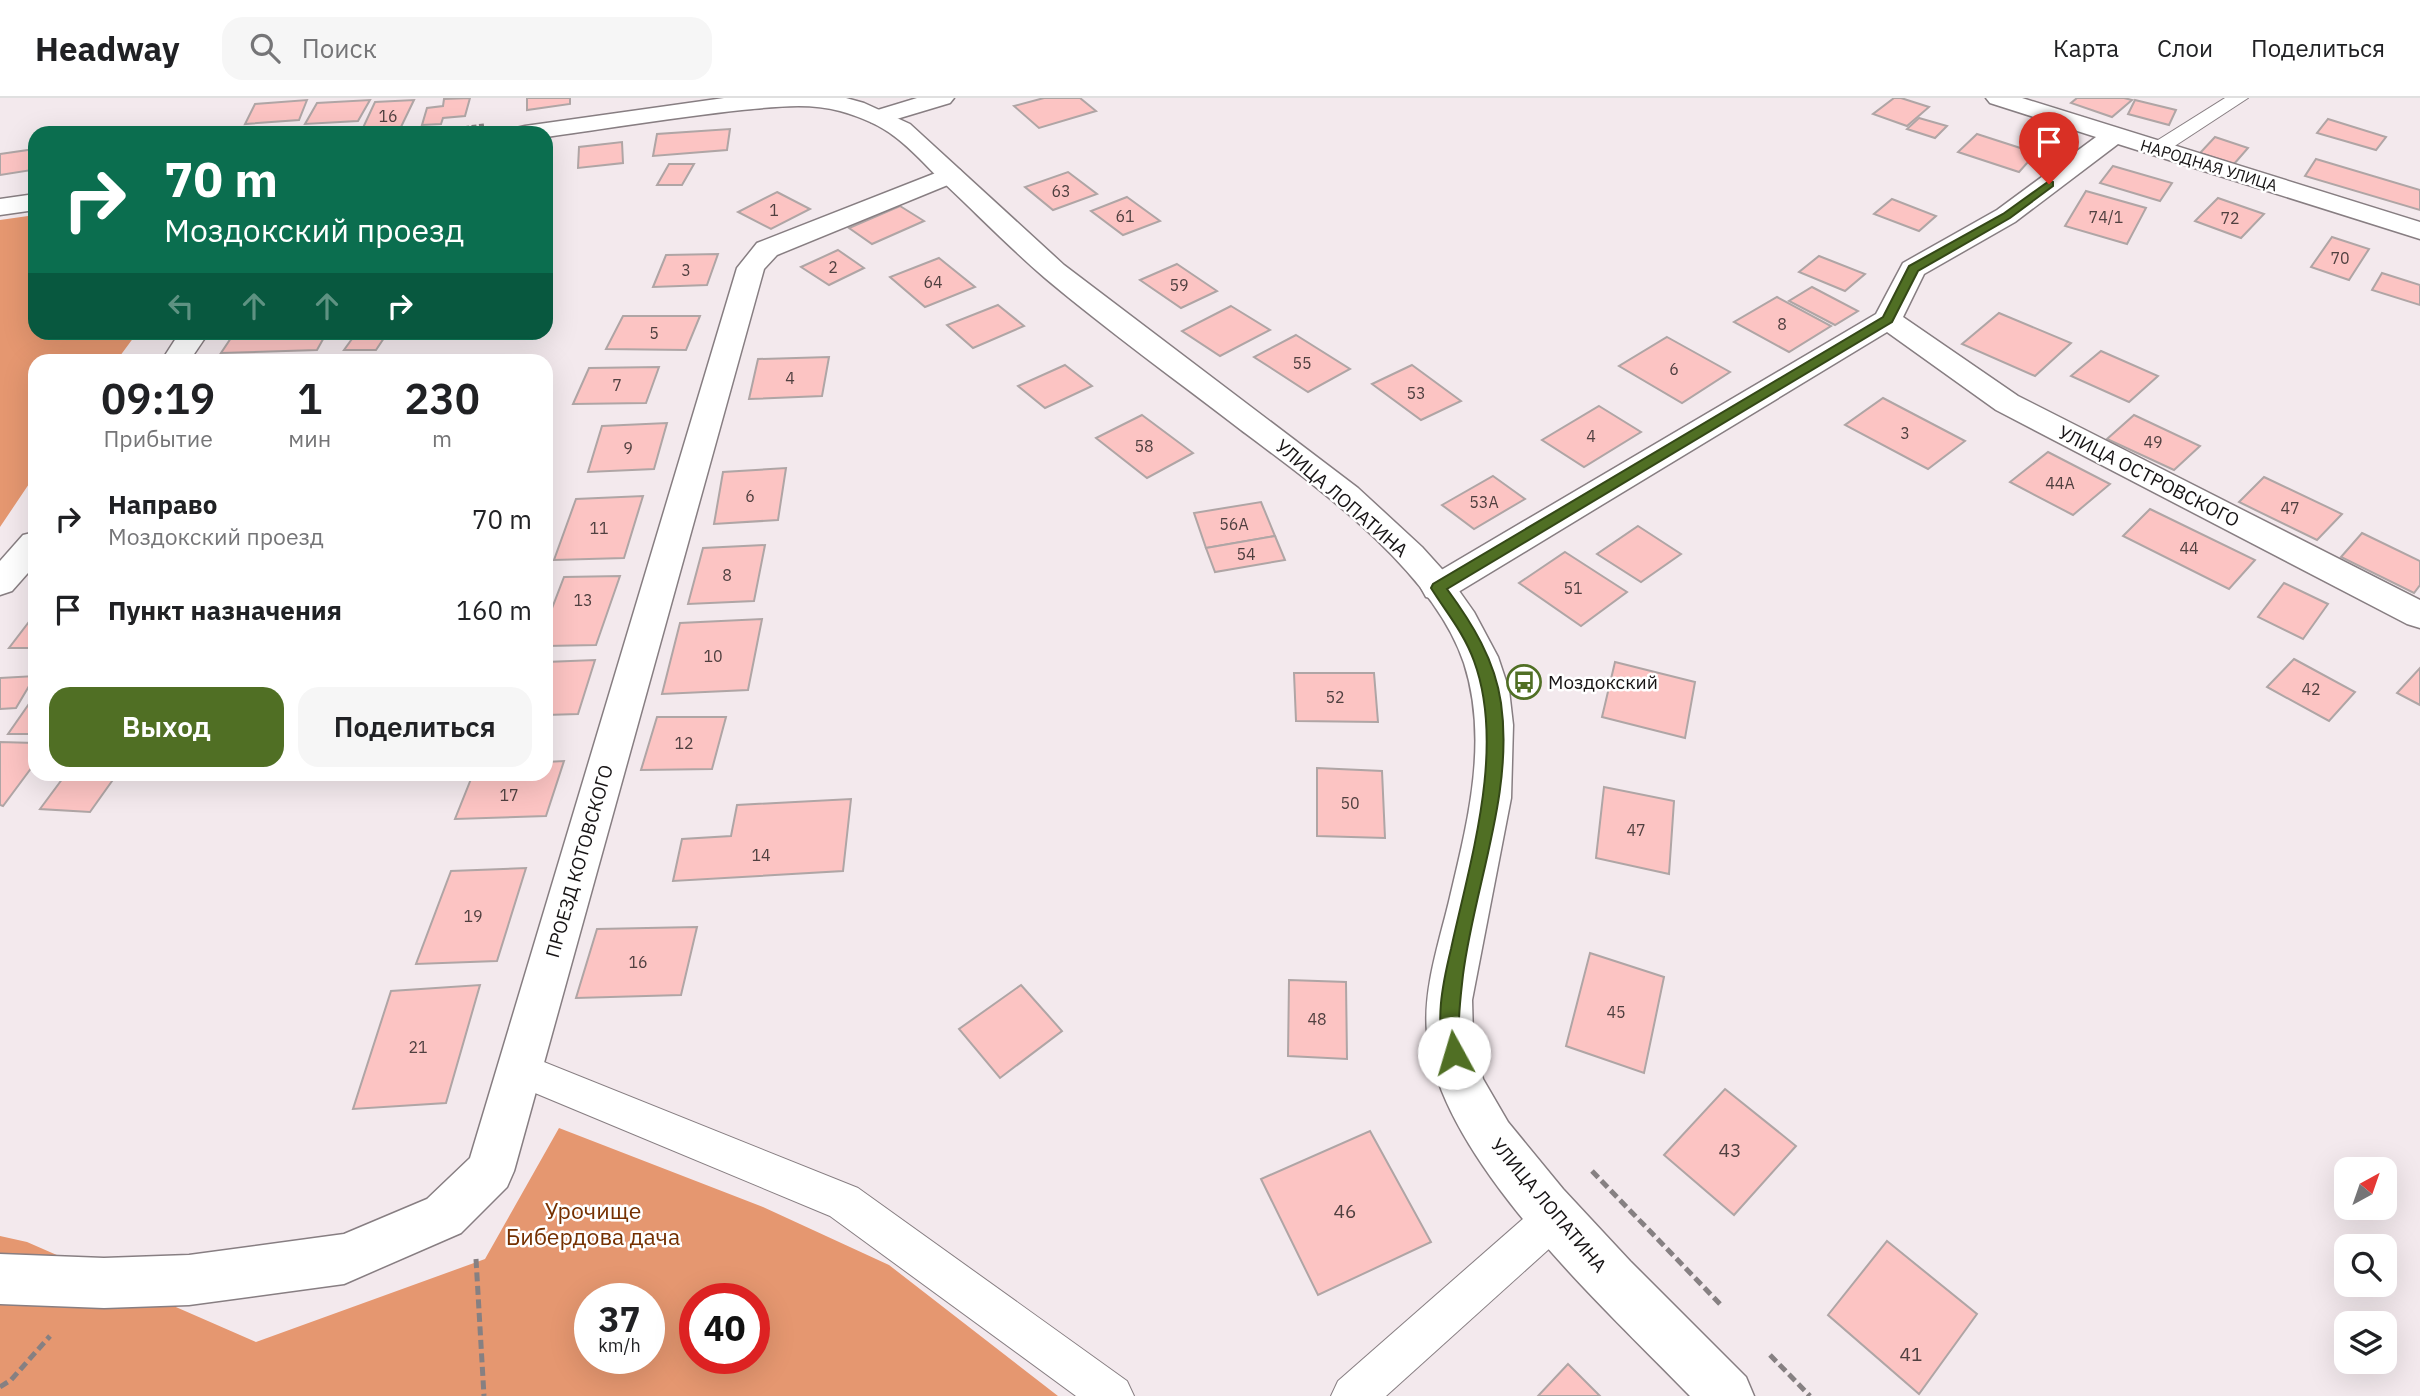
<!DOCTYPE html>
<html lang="ru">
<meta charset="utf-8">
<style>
body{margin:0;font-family:"IBM Plex Sans",sans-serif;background:#f6f6f6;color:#202124;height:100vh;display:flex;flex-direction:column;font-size:26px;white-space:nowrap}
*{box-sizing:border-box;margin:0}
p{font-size:23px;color:#757577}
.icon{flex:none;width:38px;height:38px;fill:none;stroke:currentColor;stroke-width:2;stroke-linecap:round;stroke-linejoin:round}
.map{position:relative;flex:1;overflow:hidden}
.drawer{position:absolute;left:28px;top:256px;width:525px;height:427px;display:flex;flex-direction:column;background:#fff;border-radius:21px;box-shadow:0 7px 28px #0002}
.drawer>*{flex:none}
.top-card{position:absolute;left:28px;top:28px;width:525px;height:214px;border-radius:21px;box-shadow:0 7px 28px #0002;background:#0b6e4f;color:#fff;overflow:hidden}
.needle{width:46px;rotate:40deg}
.controls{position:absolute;left:2334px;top:1059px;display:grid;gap:14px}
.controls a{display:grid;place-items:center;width:63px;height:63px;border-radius:14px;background:#fff;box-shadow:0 7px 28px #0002;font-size:35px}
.speed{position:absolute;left:574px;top:1185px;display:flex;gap:14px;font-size:35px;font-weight:700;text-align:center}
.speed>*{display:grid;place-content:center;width:91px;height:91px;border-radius:50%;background:#fff;box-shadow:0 7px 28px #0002;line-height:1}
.speed small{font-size:18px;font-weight:400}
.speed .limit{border:10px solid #d22;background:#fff;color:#111}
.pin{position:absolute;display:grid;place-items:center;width:60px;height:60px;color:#fff;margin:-72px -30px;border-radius:50% 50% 50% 0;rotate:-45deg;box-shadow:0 0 7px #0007}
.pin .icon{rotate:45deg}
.me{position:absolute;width:77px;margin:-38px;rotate:354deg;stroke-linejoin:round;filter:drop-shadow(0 0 5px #0008)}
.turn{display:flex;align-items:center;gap:24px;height:147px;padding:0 21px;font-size:32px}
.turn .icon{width:91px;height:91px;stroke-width:2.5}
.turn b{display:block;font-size:49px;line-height:60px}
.lanes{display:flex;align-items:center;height:66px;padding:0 21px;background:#0003;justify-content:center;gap:35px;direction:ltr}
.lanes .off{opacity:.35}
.eta{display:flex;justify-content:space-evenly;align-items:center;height:119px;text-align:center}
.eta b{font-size:42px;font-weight:600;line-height:49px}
.action{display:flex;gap:14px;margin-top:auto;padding:14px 21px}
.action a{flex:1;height:80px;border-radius:21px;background:#506f24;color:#fff;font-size:28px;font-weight:600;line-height:80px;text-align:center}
.action a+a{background:#f6f6f6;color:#202124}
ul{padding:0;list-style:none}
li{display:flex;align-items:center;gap:21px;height:91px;padding:0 21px}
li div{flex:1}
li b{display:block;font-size:26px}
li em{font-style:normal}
header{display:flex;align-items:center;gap:42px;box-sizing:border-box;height:98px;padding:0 35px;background:#fff;border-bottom:2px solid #e0e0e0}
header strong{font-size:33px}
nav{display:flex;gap:38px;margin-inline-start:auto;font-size:24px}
.search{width:490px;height:63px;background:#f6f6f6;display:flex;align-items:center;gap:18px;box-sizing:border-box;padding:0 24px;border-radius:21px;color:#757577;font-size:26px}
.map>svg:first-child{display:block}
.forest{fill:#e59770;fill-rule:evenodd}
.building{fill:#fcc4c3;stroke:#afa5a5;stroke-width:2}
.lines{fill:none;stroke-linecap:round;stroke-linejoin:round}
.service-casing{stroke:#877e82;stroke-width:2}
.minor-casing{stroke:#877e82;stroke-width:3}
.tertiary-casing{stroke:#877e82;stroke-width:3}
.path-far1{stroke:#868082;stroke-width:3.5;stroke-dasharray:5 2.5;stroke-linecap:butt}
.path{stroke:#868082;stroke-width:5;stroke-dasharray:9 4.5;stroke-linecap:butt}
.service{fill:#fff;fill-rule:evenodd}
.minor{fill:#fff;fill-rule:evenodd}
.tertiary{fill:#fff;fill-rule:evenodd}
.route{fill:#506f24;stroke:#344817;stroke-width:2}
.labels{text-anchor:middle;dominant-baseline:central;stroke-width:5;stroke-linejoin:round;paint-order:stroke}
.number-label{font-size:16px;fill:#504040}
.far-street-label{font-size:16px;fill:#171415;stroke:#fff}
.street-label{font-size:19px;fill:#171415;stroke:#fff}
.poi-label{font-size:19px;fill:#171415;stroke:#fff;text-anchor:start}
.near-number-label{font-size:19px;fill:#504040}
.near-park-label{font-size:23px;fill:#753001;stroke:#fff}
</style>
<header>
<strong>Headway</strong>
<div class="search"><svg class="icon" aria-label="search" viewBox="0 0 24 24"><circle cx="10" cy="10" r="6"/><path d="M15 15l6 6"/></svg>Поиск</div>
<nav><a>Карта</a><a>Слои</a><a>Поделиться</a></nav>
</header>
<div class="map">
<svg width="2420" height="1298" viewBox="0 0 2420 1298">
<rect width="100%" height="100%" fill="#f3e9ed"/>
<g class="forest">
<polygon points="35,117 35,234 137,235 117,262 35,262 35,377 0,429 0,122"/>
<path d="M559 1030 763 1109 889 1167 1058 1298H0V1138L27 1144 256 1244 485 1161ZM590 1200H649V1260H590ZM695 1200H754V1260H695Z"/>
</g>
<g class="building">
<polygon points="470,0 465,18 443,20 441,26 422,27 427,10 443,8 444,1"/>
<polygon points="527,0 570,0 570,6 527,12"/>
<polygon points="1044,0 1080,0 1096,13 1039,30 1014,8"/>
<polygon points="1894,0 1901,0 1929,9 1907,28 1873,16"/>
<polygon points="2077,0 2124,0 2132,2 2112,19 2071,5"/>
<polygon points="307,2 299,22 245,26 255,6"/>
<polygon points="370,2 358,23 305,26 317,5"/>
<polygon points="414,2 400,31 361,34 375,4"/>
<polygon points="2135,2 2176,12 2169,27 2128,16"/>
<polygon points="1919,20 1947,28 1935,40 1907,31"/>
<polygon points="2328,21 2386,39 2376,52 2317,35"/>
<polygon points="730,31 727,52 653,58 657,36"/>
<polygon points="1977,36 2036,55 2019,74 1958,54"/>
<polygon points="2215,39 2248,50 2234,66 2200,55"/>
<polygon points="622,44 623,65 578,70 579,49"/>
<polygon points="35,51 32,72 0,77 0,56"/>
<polygon points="2316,61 2420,92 2420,112 2305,78"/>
<polygon points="669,66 694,66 682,87 657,87"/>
<polygon points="2113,68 2172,85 2160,103 2100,85"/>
<polygon points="1068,74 1097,96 1053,112 1025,89"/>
<polygon points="2086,93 2146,110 2127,146 2065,128"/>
<polygon points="777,94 810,111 771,131 738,114"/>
<polygon points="1127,99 1160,123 1123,137 1091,113"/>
<polygon points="2218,100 2264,116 2241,140 2195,123"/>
<polygon points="1892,101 1936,118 1919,133 1874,116"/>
<polygon points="900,108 924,123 872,146 849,130"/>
<polygon points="2332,139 2369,151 2349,182 2311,169"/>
<polygon points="838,152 864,170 829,187 801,169"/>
<polygon points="718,156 707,187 653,189 666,157"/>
<polygon points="1819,158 1865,176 1845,193 1799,174"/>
<polygon points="939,160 975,189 925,209 890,179"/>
<polygon points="1177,166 1217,193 1181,210 1140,182"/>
<polygon points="2382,175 2420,187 2420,207 2372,192"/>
<polygon points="1812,189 1858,213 1835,227 1789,203"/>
<polygon points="1777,199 1831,228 1789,254 1734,224"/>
<polygon points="998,207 1024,228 973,250 947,227"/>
<polygon points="1231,208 1270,232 1220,258 1182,233"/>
<polygon points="1999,215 2071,245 2035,278 1962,246"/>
<polygon points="623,218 700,218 686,252 606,251"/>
<polygon points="235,234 327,234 317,252 221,255"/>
<polygon points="357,234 388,234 376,252 344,252"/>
<polygon points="1296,237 1350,271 1308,294 1254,259"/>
<polygon points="1667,239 1730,274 1682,305 1619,268"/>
<polygon points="2101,253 2158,278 2129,304 2071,278"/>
<polygon points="829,259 822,298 749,301 758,261"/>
<polygon points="1065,267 1092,288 1045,310 1018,288"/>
<polygon points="1412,267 1461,303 1421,322 1372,286"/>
<polygon points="659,269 646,305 573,306 589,270"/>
<polygon points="1883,300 1965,343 1928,371 1845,327"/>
<polygon points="1599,308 1641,334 1584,369 1542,342"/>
<polygon points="1142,317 1193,355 1147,380 1096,340"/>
<polygon points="2134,317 2200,348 2174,372 2107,341"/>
<polygon points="667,325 654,371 588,374 602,328"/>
<polygon points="2048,354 2110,386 2073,417 2010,384"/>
<polygon points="786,370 778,422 714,426 723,374"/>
<polygon points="1493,378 1525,401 1474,431 1442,407"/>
<polygon points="2264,379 2342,416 2317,442 2239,404"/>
<polygon points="643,398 624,460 554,462 576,401"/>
<polygon points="1261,404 1275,438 1206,450 1194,415"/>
<polygon points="2150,411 2255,462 2229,491 2123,438"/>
<polygon points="1638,428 1681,456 1641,484 1597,456"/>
<polygon points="2362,435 2420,463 2420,487 2414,495 2341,459"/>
<polygon points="1275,438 1285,462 1215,474 1206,450"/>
<polygon points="765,447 754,503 688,506 703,450"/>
<polygon points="1565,454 1627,494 1581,528 1519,485"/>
<polygon points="620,478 596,547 546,548 546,526 564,479"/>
<polygon points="2284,485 2328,506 2303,541 2258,519"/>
<polygon points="35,516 35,550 9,550"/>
<polygon points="762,521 748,592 662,596 680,525"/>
<polygon points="2294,561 2355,594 2329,623 2267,589"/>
<polygon points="595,562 578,616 546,617 546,564"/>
<polygon points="1615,564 1695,584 1685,640 1602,619"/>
<polygon points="2420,570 2420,607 2397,595"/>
<polygon points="1294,575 1374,575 1378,624 1296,623"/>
<polygon points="35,578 16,610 0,611 0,580"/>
<polygon points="31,603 35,603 35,636 8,636"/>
<polygon points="657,619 726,619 712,671 641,672"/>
<polygon points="0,644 35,645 35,665 3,708 0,707"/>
<polygon points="564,663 546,718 455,721 473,676 546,676 546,664"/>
<polygon points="1317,670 1382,673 1385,740 1317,738"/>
<polygon points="66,676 117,676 90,714 40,711"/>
<polygon points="1604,689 1674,703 1669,776 1596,760"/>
<polygon points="851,701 843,773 673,783 682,741 731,738 737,707"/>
<polygon points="526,770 497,863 416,866 451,773"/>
<polygon points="697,829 681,897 576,900 597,831"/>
<polygon points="1590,855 1664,879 1644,975 1566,948"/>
<polygon points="1289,882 1346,884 1347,961 1288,958"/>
<polygon points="480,887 446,1005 353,1011 391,893"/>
<polygon points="1021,887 1062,933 1000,980 959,931"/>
<polygon points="1725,991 1796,1048 1734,1117 1664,1057"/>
<polygon points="1370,1033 1431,1144 1318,1197 1261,1081"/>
<polygon points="1887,1143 1977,1216 1919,1296 1828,1217"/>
<polygon points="1568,1266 1600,1298 1538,1298"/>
</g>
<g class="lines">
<g class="service-casing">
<g id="service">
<polygon points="2225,0 2248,0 2164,55 2150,55 2147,51 2150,47"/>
<polygon points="519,954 858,1090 1127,1283 1134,1298 1076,1298 830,1118 506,983 500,971 506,959"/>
<polygon points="1555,1099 1569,1105 1575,1119 1569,1133 1386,1298 1331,1298 1338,1283 1541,1105"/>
</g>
</g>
<g class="minor-casing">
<g id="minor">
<polygon points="917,0 954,0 950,5 880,26 871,24 868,19 871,14"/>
<polygon points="1986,0 2022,0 2420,124 2420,141 2118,46 2015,124 1924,176 1903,219 2018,298 2420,502 2420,530 2407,526 1996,312 1887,234 1450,499 1438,502 1426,499 1421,490 1426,481 1876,216 1903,165 1997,112 2096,39 1990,5"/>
<polygon points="951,69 960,72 964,77 960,82 777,157 764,171 514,1073 507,1089 461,1135 344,1186 189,1207 104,1210 0,1206 0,1156 104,1160 189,1157 344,1136 427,1101 470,1060 737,170 757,145"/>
<polygon points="180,234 209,234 190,262 162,262"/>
<polygon points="35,434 35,467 12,493 0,497 0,463 23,437"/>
</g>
</g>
<g class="tertiary-casing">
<g id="tertiary">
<path d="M724 0H846L864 5 910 26 1064 167 1358 390 1422 449 1450 480 1474 514 1498 559 1509 592 1513 627 1511 700 1472 902 1473 939 1483 981 1508 1024 1563 1091 1630 1163 1746 1279 1754 1298H1690C1605 1210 1438 1060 1427 935 1423 890 1440 842 1450 799 1468 723 1489 642 1464 565 1433 472 1317 389 1241 332 1176 282 1108 233 1045 180 1010 150 978 117 944 85 928 70 912 51 894 38 880 27 858 18 840 13 808 4 775 9 742 12 677 19 611 30 546 39V35H513L516 30 525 28Z"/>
<polygon points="35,96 35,112 0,117 0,101"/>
</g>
</g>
<polyline class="path-far1" points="427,35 485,27"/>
<g class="path">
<polyline points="1592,1073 1722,1208"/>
<polyline points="476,1161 484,1298"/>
<polyline points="1770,1257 1810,1298"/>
<polyline points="0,1289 11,1282 50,1238"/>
</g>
<use href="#service" class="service"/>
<use href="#minor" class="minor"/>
<use href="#tertiary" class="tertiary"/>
</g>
<path class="route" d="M2049 83 2053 84V88L2010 120 1918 173 1892 224 1447 491C1472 525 1495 562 1501 605 1514 695 1474 789 1463 877 1461 895 1458 917 1459 935 1460 945 1465 951 1461 961L1454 963 1448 961C1433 929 1443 884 1451 851 1470 763 1506 650 1474 563 1464 535 1446 514 1431 490L1433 486 1883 219 1909 168 2003 116Z"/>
<defs>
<g id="bus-ring" transform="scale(1.75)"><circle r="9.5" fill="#fff" stroke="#506f24" stroke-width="1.5"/><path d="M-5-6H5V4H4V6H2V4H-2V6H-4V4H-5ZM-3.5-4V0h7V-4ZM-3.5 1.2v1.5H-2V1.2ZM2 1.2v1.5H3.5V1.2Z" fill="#506f24"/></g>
</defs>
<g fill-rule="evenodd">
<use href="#bus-ring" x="1524" y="584"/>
</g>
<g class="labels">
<g class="number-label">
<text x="388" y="18">16</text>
<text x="1061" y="93">63</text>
<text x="774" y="112">1</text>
<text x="1125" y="118">61</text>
<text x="2106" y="119">74/1</text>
<text x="2230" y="120">72</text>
<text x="2340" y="160">70</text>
<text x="833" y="169">2</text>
<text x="686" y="172">3</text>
<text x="933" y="184">64</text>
<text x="1179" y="187">59</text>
<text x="1782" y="226">8</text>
<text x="654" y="235">5</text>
<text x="1302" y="265">55</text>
<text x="1674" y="271">6</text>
<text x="790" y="280">4</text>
<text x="617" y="287">7</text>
<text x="1416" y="295">53</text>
<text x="1905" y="335">3</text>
<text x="1591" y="338">4</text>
<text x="2153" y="344">49</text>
<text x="1144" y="348">58</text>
<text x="628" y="350">9</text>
<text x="2060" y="385">44А</text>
<text x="750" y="398">6</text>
<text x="1484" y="404">53А</text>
<text x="2290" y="410">47</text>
<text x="1234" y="426">56А</text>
<text x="599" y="430">11</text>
<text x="2189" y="450">44</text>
<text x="1246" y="456">54</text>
<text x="727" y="477">8</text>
<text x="1573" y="490">51</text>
<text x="583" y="502">13</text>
<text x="713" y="558">10</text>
<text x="2311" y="591">42</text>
<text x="1335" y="599">52</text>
<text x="684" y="645">12</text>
<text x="509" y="697">17</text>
<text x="1350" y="705">50</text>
<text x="1636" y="732">47</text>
<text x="761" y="757">14</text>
<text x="473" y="818">19</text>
<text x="638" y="864">16</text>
<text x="1616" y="914">45</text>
<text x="1317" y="921">48</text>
<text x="418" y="949">21</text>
</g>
<g class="far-street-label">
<text transform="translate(2209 67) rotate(17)">НАРОДНАЯ УЛИЦА</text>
</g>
<g class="street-label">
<text transform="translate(2149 378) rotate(27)">УЛИЦА ОСТРОВСКОГО</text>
<text transform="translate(1342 400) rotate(41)">УЛИЦА ЛОПАТИНА</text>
<text transform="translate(579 763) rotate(-74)">ПРОЕЗД КОТОВСКОГО</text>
<text transform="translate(1549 1107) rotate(50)">УЛИЦА ЛОПАТИНА</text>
</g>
<g class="poi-label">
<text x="1548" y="584">Моздокский</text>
</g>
<g class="near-number-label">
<text x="1730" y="1052">43</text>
<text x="1345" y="1113">46</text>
<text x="1911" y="1256">41</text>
</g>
<g class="near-park-label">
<text x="593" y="1112">Урочище<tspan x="593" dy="26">Бибердова дача</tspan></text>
</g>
</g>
</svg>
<div class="controls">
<a><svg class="needle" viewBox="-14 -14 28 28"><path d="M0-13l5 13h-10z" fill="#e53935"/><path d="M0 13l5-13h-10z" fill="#757577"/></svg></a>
<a><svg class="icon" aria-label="search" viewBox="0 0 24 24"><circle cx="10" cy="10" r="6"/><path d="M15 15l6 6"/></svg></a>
<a><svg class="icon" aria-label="layers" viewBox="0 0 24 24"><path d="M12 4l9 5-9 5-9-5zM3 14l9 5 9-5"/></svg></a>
</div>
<div class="speed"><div>37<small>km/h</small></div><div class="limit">40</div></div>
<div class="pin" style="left:2049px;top:86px;background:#d93025"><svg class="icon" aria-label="arrive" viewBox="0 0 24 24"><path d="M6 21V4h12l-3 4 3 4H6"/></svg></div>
<svg class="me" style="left:1454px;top:955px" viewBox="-20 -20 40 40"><circle r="19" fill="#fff"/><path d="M0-13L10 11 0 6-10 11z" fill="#506f24"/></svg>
<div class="top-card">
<div class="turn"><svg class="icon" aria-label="right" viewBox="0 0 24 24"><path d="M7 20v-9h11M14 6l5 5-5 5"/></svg><div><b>70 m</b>Моздокский проезд</div></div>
<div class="lanes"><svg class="icon off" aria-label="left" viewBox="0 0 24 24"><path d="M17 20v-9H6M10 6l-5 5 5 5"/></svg><svg class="icon off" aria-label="ahead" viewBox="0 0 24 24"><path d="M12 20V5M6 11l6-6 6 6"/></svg><svg class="icon off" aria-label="ahead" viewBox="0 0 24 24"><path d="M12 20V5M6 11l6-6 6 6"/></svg><svg class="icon" aria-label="right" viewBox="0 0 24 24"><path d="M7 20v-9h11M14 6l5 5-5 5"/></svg></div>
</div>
<section class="drawer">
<div class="eta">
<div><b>09:19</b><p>Прибытие</p></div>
<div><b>1</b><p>мин</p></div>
<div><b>230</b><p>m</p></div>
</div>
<ul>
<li><svg class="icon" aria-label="right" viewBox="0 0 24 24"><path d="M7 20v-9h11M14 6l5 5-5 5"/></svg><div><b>Направо</b><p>Моздокский проезд</p></div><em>70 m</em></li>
<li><svg class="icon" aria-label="arrive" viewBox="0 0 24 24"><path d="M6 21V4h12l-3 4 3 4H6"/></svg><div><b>Пункт назначения</b></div><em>160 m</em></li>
</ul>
<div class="action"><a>Выход</a><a>Поделиться</a></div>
</section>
</div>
